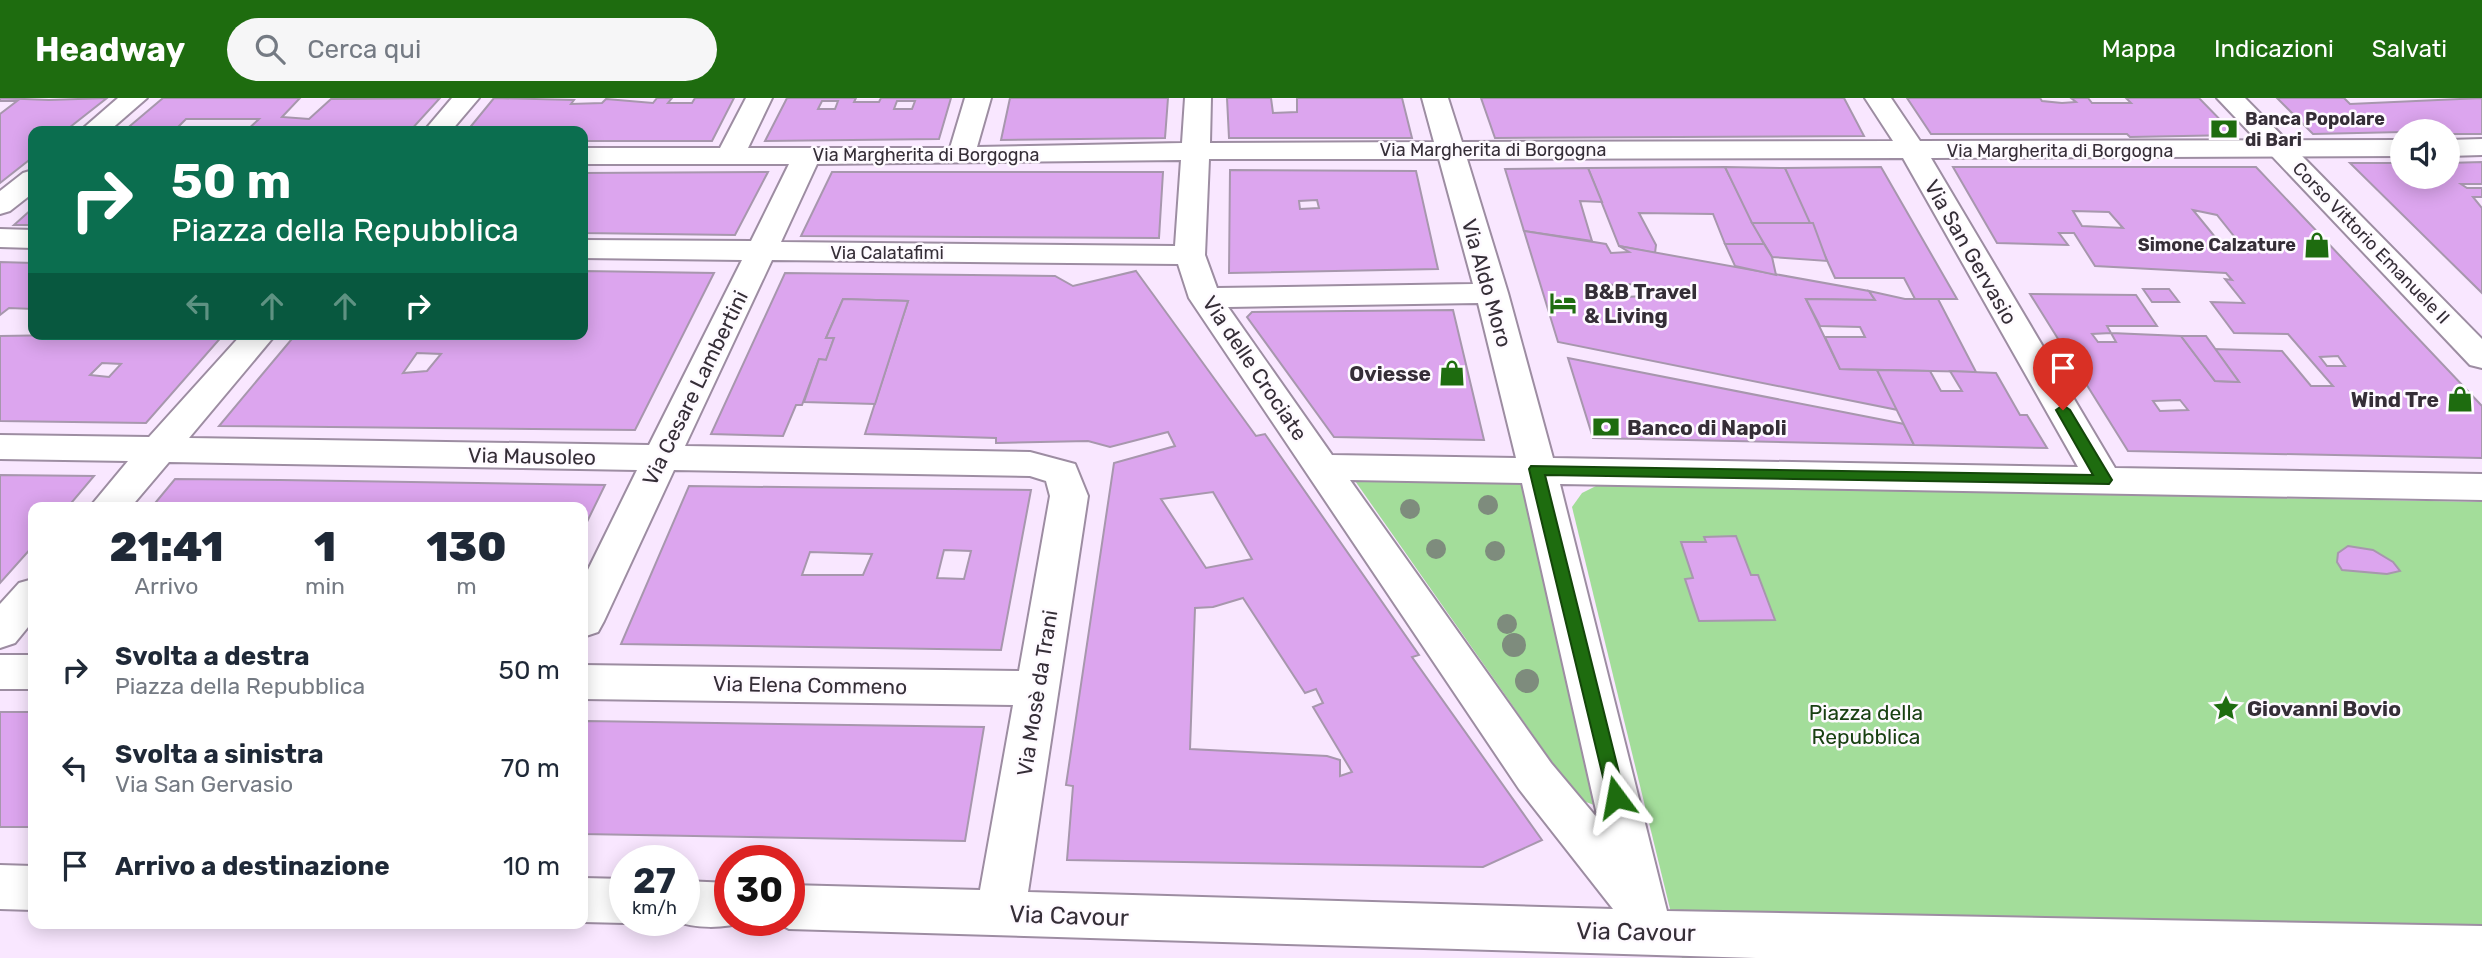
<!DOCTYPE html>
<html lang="it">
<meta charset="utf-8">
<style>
body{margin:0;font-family:Rubik,sans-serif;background:#f6f6f7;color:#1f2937;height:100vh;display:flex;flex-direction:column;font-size:26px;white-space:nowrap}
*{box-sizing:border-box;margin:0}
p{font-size:23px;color:#747a83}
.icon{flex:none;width:38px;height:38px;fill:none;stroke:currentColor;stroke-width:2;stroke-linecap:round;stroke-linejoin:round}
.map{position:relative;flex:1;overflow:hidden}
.sheet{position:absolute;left:28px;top:404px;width:560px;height:427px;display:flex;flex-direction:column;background:#fff;border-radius:14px;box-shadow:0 4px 18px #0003}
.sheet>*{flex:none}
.guide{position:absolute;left:28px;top:28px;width:560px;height:214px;border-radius:14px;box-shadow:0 4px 18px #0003;background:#0b6e4f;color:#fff;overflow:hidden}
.fabs{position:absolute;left:2390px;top:21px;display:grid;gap:14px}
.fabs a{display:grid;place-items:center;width:70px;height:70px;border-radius:50%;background:#fff;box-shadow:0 4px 18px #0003;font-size:35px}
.speed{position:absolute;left:609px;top:747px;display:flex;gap:14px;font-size:35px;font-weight:700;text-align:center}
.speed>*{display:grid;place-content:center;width:91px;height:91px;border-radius:50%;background:#fff;box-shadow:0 4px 18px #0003;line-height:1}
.speed small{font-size:18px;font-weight:400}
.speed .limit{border:10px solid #d22;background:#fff;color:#111}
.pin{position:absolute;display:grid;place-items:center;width:60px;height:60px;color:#fff;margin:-72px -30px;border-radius:50% 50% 50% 0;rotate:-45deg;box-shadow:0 0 7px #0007}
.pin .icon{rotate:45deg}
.me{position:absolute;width:77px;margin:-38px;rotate:347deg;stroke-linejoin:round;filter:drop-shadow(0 0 5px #0008)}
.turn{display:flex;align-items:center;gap:24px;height:147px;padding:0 28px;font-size:32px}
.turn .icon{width:91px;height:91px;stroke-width:2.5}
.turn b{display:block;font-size:49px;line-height:60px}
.lanes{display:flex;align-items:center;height:66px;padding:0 28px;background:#0003;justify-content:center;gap:35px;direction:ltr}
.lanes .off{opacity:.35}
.eta{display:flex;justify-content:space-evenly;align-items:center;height:119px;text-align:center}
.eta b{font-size:42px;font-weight:800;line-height:49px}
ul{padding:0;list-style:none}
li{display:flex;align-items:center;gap:21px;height:98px;padding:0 28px}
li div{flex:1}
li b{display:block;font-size:26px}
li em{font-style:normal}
header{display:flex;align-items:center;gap:42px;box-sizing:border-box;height:98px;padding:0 35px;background:#1e6c0f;color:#fff}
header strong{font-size:33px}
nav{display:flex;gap:38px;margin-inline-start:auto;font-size:24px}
.search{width:490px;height:63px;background:#f6f6f7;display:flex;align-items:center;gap:18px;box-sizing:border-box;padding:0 24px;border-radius:38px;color:#747a83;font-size:26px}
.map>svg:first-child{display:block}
.green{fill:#a3dd9a}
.building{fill:#dca5ee;stroke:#a797ad;stroke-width:2;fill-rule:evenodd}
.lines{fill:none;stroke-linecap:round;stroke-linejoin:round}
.street-casing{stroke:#9d8da2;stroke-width:4}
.secondary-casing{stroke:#9d8da2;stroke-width:4}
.street{fill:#fff;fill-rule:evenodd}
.secondary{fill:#fff;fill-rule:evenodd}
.tree{fill:#7e8c7d}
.route{fill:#1e6c0f;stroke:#14460a;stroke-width:2}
.labels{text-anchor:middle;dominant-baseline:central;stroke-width:5;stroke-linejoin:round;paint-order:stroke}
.far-poi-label{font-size:18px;font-weight:bold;fill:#352e37;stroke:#fefaff;text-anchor:start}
.far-street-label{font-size:18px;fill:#352e37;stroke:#fefaff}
.street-label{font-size:21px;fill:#352e37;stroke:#fefaff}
.poi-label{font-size:21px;font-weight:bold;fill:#352e37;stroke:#fefaff;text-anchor:start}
.park-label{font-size:21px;fill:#194112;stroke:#fefaff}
.near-street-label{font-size:24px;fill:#352e37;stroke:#fefaff}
</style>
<header>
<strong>Headway</strong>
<div class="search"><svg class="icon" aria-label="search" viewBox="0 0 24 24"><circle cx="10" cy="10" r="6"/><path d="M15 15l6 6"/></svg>Cerca qui</div>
<nav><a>Mappa</a><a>Indicazioni</a><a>Salvati</a></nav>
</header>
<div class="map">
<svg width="2482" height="860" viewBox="0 0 2482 860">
<rect width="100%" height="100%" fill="#f9e7ff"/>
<g class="green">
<polygon points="1353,380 1525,381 1602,710 1578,701"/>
<polygon points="1598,387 2482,404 2482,860 1682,860 1572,409 1582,395"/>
</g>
<g class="building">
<polygon points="0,0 49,2 107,0 65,33 33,33 33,59 0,85 0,16 17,3 0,3"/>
<polygon points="163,0 300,0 282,19 309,21 331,1 440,0 410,33 304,30 301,33 246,33 259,21 186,21 174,33 124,33"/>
<polygon points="494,0 574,2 571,6 602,5 606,1 653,5 657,0 672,0 668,5 692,5 695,0 734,0 712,43 583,43 583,33 467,33"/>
<path d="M787 0H856L854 4H879L881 0H951L939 41 765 43ZM822 3H838L835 11H818ZM897 3H915L912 11H894Z"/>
<polygon points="1010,0 1168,0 1165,40 1001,42"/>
<polygon points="1227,0 1271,0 1273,15 1297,14 1297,0 1402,0 1412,40 1229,40"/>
<polygon points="1481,0 1844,0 1864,38 1495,40"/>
<polygon points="1907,0 2040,0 2042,3 2062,5 2076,4 2071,0 2088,0 2092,5 2131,5 2126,0 2199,0 2235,37 2130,39 2127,36 1931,36"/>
<polygon points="2277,0 2344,0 2350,6 2482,0 2482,36 2448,36 2448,33 2313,36"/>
<polygon points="2482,64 2482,86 2461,86 2467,90 2482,90 2482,99 2473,99 2482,110 2482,195 2350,65 2403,65 2403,79 2448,79 2448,65"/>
<polygon points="1725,69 1764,146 1725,146 1713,116 1639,115 1656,147 1655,155 1619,148 1588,70"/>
<polygon points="1725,69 1785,70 1813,125 1752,125"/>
<polygon points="1881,69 1957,201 1915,201 1904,180 1835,180 1785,70"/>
<path d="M1953 69H2256L2482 308V360L2128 353 2030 196 2136 197 2157 228H2107L2111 235 2181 238 2215 283 2239 284 2215 251 2282 253 2311 288H2333L2288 236 2234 235 2211 204 2244 205 2225 181 2232 182 2226 175 2095 168 2074 135H2059L2068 147 1997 145ZM2193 112 2217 117 2245 152 2224 150ZM2073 113 2109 114 2123 130 2082 128ZM2111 235 2116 244H2098L2092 236ZM2338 258 2345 268H2327L2320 259ZM2180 302 2188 312 2160 313 2153 303Z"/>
<polygon points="1588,70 1602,104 1580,103 1592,143 1524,133 1505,71"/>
<path d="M1230 72 1416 73 1438 171 1229 175ZM1317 102 1319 110 1300 111 1299 103Z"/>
<polygon points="768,74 735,137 583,135 583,75"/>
<polygon points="832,74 1163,74 1159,140 801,138"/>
<polygon points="33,110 33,127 14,127"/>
<polygon points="1752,125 1813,125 1827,163 1772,159"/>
<path d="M1524 133 1606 146 1611 155 1629 154 1619 148 1869 193 1875 202 1806 201 1840 271 1877 272 1898 312 1558 244ZM1637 186 1643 198 1608 200 1603 187Z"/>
<polygon points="1725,146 1764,146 1772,159 1776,177 1735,168"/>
<polygon points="0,164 33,165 33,211 9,210 0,217"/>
<path d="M583 173 714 175 635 332 219 328 296 236H583ZM417 255 441 256 427 273 403 275Z"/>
<path d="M1136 173 1256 338 1265 336 1419 557 1412 559 1542 742 1483 769 1067 762 1073 688 1066 687 1114 365 1175 348 1168 334 1110 349 1088 343 996 345V340L865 336 908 203 843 201 826 240H834L826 262 819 261 802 307H796L783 338 711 336 785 175 1055 178 1073 188ZM1213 394 1252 461 1206 470 1161 401ZM1243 500 1305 595 1316 591 1323 605 1313 609 1352 674 1340 678V662L1327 658 1190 651 1195 510 1213 509Z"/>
<polygon points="2143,191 2169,191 2179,204 2152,204"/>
<polygon points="1869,193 1905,201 1938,201 1976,274 1840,271 1825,239 1865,239 1860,229 1820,228 1806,201 1875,202"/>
<polygon points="843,201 908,203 875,306 804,304 819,261 826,262 834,240 826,240"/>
<polygon points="1453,212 1484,342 1334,339 1247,219 1252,214"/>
<path d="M127 236H224L146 325 0 323V238ZM102 265 121 266 109 279 90 277Z"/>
<polygon points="2181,238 2206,238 2239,284 2215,283"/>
<polygon points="1568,260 1904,326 1914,347 1593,340"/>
<polygon points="1877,272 1930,273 1941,293 1962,293 1950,273 1996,275 2020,317 2027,317 2047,350 1914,347"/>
<polygon points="0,377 94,378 67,410 33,410 33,448 0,485"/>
<polygon points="175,381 280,382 605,387 583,432 583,410 151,410"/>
<path d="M689 388 1031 392 1001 552 621 546ZM944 452 971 453 964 481 937 480ZM810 454 872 456 863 477H802Z"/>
<polygon points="1736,438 1751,477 1758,477 1775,522 1699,523 1685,481 1693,480 1681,444 1706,444 1704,439"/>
<polygon points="2348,448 2373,452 2393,464 2400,473 2387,476 2342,472 2337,464 2338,455"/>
<rect x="0" y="614" width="33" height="115"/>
<polygon points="586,623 984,629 965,743 583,736 583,630"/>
</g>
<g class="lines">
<g class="street-casing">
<g id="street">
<polygon points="118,0 147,0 109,33 80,33"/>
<polygon points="452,0 479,0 451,33 424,33"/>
<path d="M746 0H772L748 50H950L965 0H991L977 49 1182 45 1185 0H1211L1210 45 1434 44 1422 0H1448L1462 44 1893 43 1865 0H1891L1920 43 2403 42V58L1931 60 2115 370 2482 376V402L1560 386 1667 813 2482 828V860H1756L789 831 771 822H789V787L980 792 1013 607 583 601V567L1019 573 1050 398 1046 383 1030 378 674 372 604 523 598 534 583 539V482L637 372 169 364 130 410H89L128 363 0 361V337L149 339 242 236H276L189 340 649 347 742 162 583 160V142L751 143 789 66H583V50H720ZM1903 60 2078 369 1553 360 1508 195 1467 61ZM1209 61H1439L1473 186 1217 190 1205 157ZM1181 62 1175 148 781 144 817 66ZM772 162 1178 166 1189 200 1519 691 1613 811 1028 794 1088 398 1075 366 1030 354 685 348ZM1478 205 1516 360 1332 357 1228 209ZM1350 382 1522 385 1598 721 1551 665Z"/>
<polygon points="2482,41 2482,57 2448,58 2448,42"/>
<polygon points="33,72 33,95 10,113 0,116 0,93 23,75"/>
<polygon points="0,131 33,132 33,150 0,149"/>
<polygon points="33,481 33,523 15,545 0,550 0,506 19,485"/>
<rect x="0" y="557" width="33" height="34"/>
<polygon points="0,767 33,768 33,812 0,811"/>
<polygon points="583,780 625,781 625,822 632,822 625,825 583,824"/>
<path d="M684 783 730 785V822L747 823C724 831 695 831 672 822H684Z"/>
</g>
</g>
<g class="secondary-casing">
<polygon id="secondary" points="2217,0 2245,0 2482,241 2482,270 2470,267"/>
</g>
<use href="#street" class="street"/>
<use href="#secondary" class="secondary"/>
</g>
<g class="tree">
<circle cx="1488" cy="407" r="10"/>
<circle cx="1410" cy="411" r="10"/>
<circle cx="1436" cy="451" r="10"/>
<circle cx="1495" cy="453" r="10"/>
<circle cx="1507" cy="526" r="10"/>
<circle cx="1514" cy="547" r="12"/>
<circle cx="1527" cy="583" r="12"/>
</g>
<polygon class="route" points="2063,307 2070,312 2112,382 2109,386 1545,377 1625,699 1623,704 1616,707 1609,704 1529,371 1531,368 2093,377 2056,312"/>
<defs>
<g id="bank-bare" transform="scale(2.1)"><path d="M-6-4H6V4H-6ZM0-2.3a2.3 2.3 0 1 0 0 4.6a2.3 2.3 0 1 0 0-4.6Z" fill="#1e6c0f" stroke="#fefaff" stroke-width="2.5" paint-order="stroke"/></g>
<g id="shop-bare" transform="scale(2.1)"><path d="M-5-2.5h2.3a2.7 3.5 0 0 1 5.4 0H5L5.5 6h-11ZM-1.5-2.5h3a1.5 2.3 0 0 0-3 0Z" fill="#1e6c0f" stroke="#fefaff" stroke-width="2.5" paint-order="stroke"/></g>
<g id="hotel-bare" transform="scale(2.1)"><path d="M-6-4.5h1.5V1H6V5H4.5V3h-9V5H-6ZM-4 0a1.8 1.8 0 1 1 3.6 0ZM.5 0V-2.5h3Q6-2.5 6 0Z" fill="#1e6c0f" stroke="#fefaff" stroke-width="2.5" paint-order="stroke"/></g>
<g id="sight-bare" transform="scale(2.1)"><path d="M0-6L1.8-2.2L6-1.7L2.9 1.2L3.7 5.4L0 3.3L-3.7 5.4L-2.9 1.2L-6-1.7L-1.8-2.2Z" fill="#1e6c0f" stroke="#fefaff" stroke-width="2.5" paint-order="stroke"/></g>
</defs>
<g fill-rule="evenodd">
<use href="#bank-bare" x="2224" y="31"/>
<use href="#shop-bare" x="2317" y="147"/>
<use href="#hotel-bare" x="1563" y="205"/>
<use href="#shop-bare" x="1452" y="275"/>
<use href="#shop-bare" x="2460" y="301"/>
<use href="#bank-bare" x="1606" y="329"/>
<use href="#sight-bare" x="2226" y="610"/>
</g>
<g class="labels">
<g class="far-poi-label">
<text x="2245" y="21">Banca Popolare<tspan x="2245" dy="21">di Bari</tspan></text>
<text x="2296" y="147" text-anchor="end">Simone Calzature</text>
</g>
<g class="far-street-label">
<text x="1493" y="52">Via Margherita di Borgogna</text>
<text x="2060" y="53">Via Margherita di Borgogna</text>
<text x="926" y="57">Via Margherita di Borgogna</text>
<text transform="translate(2371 145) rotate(46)">Corso Vittorio Emanuele II</text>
<text x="887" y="155">Via Calatafimi</text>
</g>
<g class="street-label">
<text transform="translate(1971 154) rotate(60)">Via San Gervasio</text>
<text transform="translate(1487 185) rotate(74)">Via Aldo Moro</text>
<text transform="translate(1255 270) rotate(56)">Via delle Crociate</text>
<text transform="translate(695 290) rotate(-64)">Via Cesare Lambertini</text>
<text transform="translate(532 358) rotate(1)">Via Mausoleo</text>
<text transform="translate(810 587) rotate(1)">Via Elena Commeno</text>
<text transform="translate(1037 595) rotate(-81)">Via Mosè da Trani</text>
</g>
<g class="poi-label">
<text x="1584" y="193">B&amp;B Travel<tspan x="1584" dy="24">&amp; Living</tspan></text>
<text x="1431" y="275" text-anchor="end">Oviesse</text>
<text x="2439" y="301" text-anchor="end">Wind Tre</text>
<text x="1627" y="329">Banco di Napoli</text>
<text x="2247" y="610">Giovanni Bovio</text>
</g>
<g class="park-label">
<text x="1866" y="614">Piazza della<tspan x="1866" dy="24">Repubblica</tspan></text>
</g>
<g class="near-street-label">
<text transform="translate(1069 818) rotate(2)">Via Cavour</text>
<text transform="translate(1636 834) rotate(1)">Via Cavour</text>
</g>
</g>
</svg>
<div class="fabs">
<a><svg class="icon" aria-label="sound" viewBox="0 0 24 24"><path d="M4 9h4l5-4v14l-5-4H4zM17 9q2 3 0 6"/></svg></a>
</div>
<div class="speed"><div>27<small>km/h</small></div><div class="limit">30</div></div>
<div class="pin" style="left:2063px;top:312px;background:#d93025"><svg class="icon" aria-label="arrive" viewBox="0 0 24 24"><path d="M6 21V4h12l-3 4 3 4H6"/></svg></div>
<svg class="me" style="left:1616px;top:699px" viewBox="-20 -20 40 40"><path d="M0-17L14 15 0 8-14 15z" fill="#1e6c0f" stroke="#fff" stroke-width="4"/></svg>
<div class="guide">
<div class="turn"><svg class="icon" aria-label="right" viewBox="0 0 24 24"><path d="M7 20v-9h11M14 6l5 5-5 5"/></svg><div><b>50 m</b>Piazza della Repubblica</div></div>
<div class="lanes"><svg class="icon off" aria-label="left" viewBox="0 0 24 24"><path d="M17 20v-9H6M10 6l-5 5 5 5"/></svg><svg class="icon off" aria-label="ahead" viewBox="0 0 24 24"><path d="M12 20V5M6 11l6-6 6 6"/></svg><svg class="icon off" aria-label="ahead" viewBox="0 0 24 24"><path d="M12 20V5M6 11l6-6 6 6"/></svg><svg class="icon" aria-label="right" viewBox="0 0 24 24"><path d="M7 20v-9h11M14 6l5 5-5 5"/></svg></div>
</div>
<section class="sheet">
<div class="eta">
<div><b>21:41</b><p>Arrivo</p></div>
<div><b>1</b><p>min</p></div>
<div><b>130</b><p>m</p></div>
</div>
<ul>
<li><svg class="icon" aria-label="right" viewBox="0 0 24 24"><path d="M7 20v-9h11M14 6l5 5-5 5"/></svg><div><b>Svolta a destra</b><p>Piazza della Repubblica</p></div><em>50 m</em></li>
<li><svg class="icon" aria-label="left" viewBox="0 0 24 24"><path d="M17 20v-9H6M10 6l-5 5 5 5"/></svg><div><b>Svolta a sinistra</b><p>Via San Gervasio</p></div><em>70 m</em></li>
<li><svg class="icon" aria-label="arrive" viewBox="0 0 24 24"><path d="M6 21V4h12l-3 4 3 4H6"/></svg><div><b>Arrivo a destinazione</b></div><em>10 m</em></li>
</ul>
</section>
</div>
